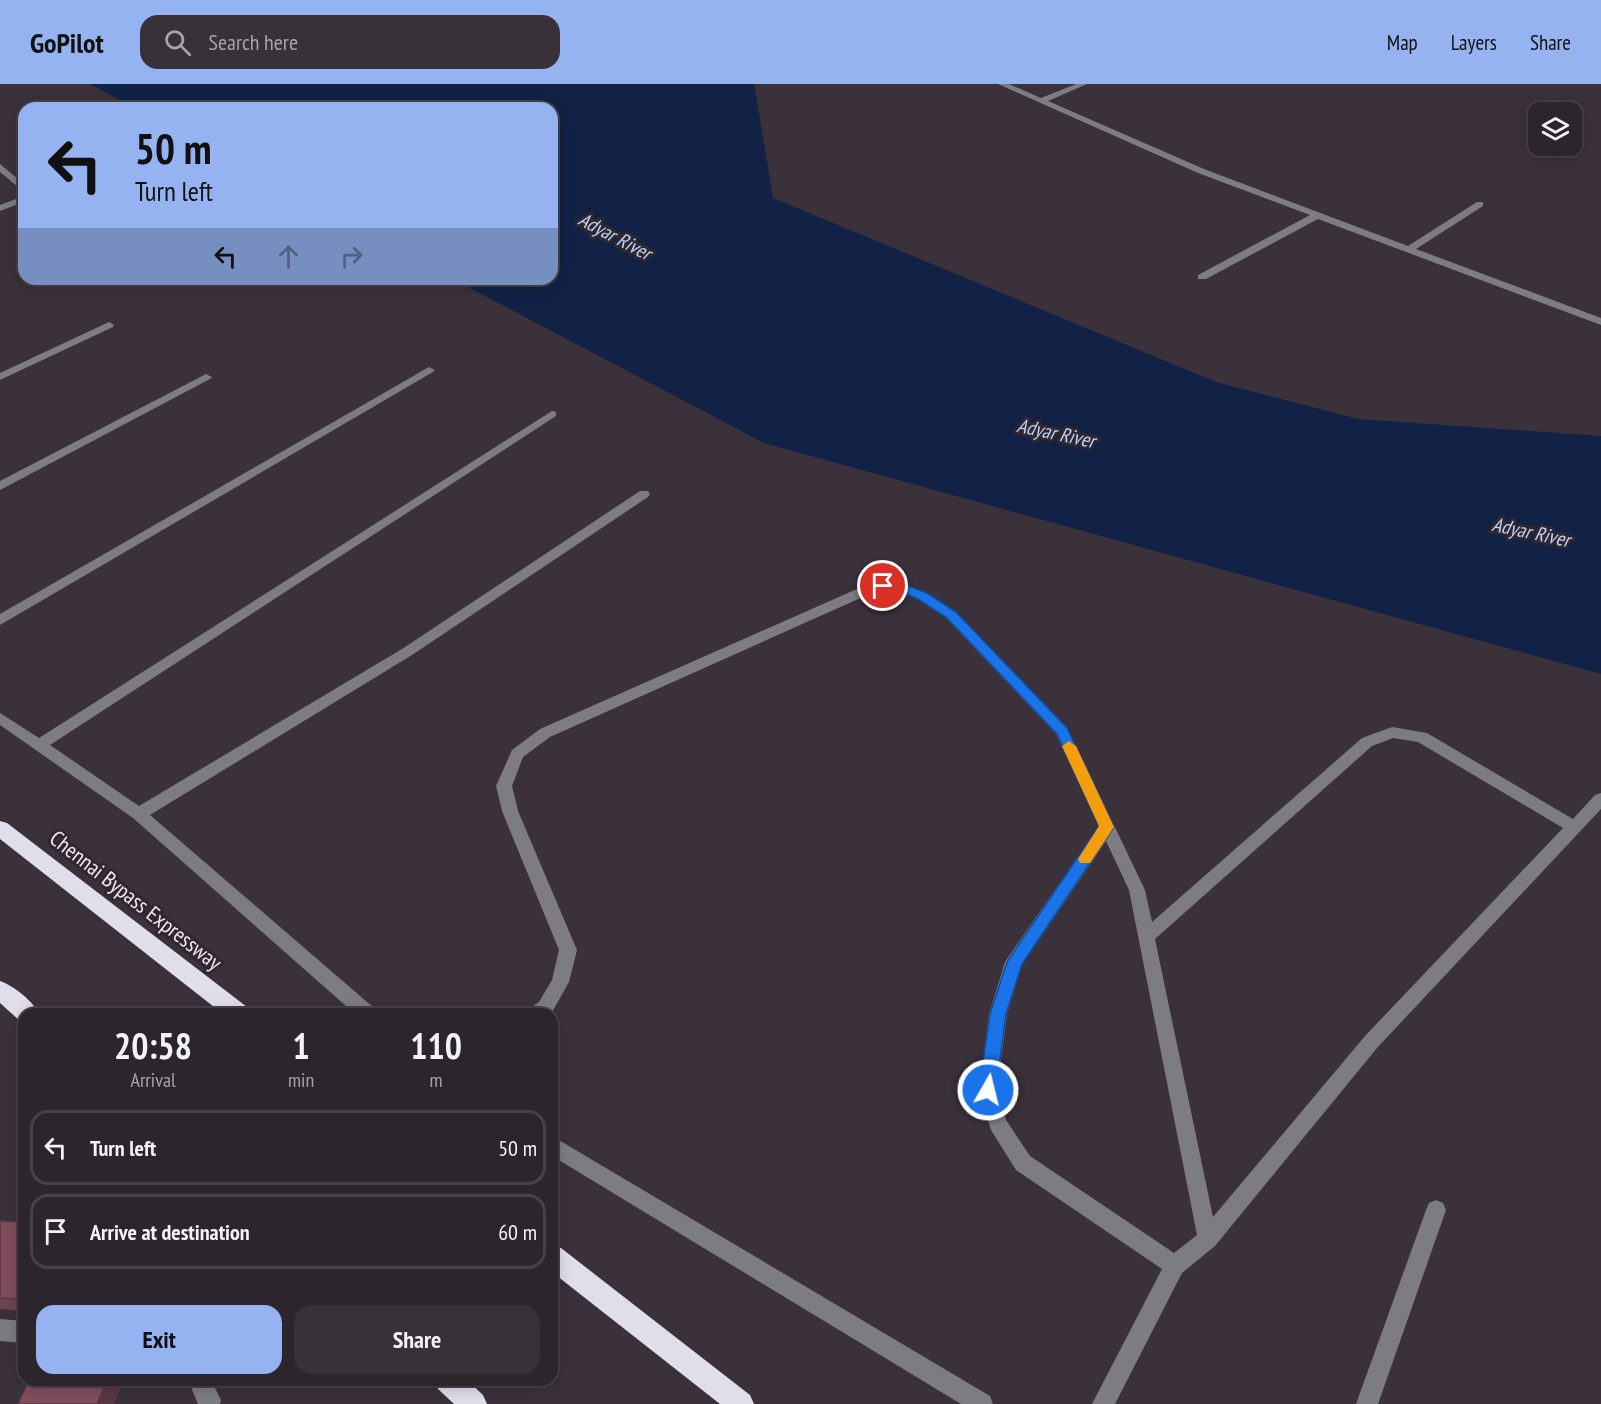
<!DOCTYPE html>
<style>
body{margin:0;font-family:"PT Sans Narrow",sans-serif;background:#383138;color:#f1f3f6;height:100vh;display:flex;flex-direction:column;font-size:22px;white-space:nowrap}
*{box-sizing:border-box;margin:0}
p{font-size:20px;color:#a6a5a9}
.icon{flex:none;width:33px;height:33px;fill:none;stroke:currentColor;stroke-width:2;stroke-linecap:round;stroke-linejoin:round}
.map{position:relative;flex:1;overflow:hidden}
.details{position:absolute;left:18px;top:924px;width:540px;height:378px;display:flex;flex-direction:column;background:#2c252c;border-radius:18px;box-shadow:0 3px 15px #0003,0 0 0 2px #484248}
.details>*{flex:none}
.guide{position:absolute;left:18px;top:18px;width:540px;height:183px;border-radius:18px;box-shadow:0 3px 15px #0003,0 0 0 2px #484248;background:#95b2f1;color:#111;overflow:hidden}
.controls{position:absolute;left:1528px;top:18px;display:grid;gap:12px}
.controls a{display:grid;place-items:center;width:54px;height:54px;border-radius:12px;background:#2c252c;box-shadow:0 3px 15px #0003,0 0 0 2px #484248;font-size:30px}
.pin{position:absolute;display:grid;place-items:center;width:51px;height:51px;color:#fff;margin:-26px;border:3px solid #fff;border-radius:50%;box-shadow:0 2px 6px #0007}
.me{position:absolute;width:66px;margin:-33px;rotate:8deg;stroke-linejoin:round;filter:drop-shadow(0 0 4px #0008)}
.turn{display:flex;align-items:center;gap:21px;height:126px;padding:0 18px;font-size:27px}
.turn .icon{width:78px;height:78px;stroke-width:2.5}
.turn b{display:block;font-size:42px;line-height:51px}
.lanes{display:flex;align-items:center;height:57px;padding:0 18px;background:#0003;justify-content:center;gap:30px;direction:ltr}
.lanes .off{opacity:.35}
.eta{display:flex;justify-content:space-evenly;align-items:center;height:102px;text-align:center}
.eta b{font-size:36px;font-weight:600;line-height:42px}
.action{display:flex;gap:12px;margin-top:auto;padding:12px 18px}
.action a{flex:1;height:69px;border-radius:18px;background:#95b2f1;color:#111;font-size:24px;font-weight:600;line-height:69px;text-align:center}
.action a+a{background:#383138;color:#f1f3f6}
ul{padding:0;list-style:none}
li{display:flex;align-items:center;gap:18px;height:75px;margin:0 12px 9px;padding:0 6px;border:3px solid #484248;border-radius:18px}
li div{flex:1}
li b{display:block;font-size:22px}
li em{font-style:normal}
header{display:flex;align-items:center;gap:36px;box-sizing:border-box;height:84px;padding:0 30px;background:#95b2f1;color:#111}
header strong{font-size:28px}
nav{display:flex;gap:33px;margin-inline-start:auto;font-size:21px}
.search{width:420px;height:54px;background:#383138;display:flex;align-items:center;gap:15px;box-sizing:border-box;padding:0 21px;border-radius:18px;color:#a6a5a9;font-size:22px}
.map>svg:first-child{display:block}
.water{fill:#112246}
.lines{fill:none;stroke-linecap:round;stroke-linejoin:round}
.minor{fill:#7d7c81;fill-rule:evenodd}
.highway{fill:#e1deec;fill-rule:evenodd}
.wall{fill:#6e4351}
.shaded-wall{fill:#5a3742}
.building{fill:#804e5e;stroke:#5a3742;stroke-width:1.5}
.route{fill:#1a73e8;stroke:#114b97;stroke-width:1.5}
.slow{fill:#f59e0b}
.labels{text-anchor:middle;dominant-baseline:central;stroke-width:6;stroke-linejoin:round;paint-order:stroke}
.far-water-label{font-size:20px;font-style:italic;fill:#bdd2fa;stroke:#30272f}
.street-label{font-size:22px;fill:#efe9ee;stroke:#30272f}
</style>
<header>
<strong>GoPilot</strong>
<div class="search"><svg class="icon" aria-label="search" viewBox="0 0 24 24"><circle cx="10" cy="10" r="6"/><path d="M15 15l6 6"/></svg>Search here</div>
<nav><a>Map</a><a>Layers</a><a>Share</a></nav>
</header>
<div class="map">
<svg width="1601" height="1320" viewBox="0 0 1601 1320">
<rect width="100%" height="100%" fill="#3a313a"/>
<polygon class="water" points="90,0 754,0 773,114 1216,298 1358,335 1601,352 1601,590 764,359 453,195 552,195 552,24 135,24"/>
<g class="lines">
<g class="minor">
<polygon points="998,0 1009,0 1041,14 1076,0 1087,0 1048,17 1204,85 1408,162 1477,118 1483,118 1483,122 1416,165 1601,234 1601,241 1318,135 1206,195 1198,195 1198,191 1310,131 1198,89"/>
<polygon points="0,80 24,100 24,108 0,88"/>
<polygon points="24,112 24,118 0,127 0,121"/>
<polygon points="109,238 114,241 113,243 0,296 0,289"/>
<polygon points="429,283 435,286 433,288 0,541 0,530"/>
<polygon points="206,290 212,293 210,295 0,406 0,397"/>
<polygon points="552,327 556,328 556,332 50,661 139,722 402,565 640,407 648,407 650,410 648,413 412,571 150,731 374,924 377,930 355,930 133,734 0,641 0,629 39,654"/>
<path d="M896 497 927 509 956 528 1067 643 1145 806 1152 838 1362 654 1392 643 1427 649 1573 735 1595 711 1601 709V725L1377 964 1215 1162 1182 1189 1115 1320H1092L1162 1185 1016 1086 991 1046 979 1006 989 930 1005 878 1099 742 1056 650 946 534 917 515 895 506 874 508 550 653 523 673 512 702 518 727 577 866 569 898 551 930H527L530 924 539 918 552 896 559 866 502 727 496 702 512 666 540 645 866 501ZM1393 654 1418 658 1563 744 1365 952 1213 1133 1155 855 1372 662ZM1106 757 1129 806 1197 1151 1174 1169 1030 1072 1006 1036 997 1006 1007 930 1022 881Z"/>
<polygon points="552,1052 990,1312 993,1320 961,1320 552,1072"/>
<polygon points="1436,1116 1443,1119 1446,1126 1378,1320 1356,1320 1426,1126 1429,1119"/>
<polygon points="0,1235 24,1237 24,1259 0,1257"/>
<polygon points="188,1296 211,1296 221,1316 220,1320 198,1320"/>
</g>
<g class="highway">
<polygon points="0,737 7,739 247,923 250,930 223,930 0,755"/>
<path d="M0 897C14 902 33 917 39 930H24V938L20 937 0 919Z"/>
<polygon points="552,1161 561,1164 750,1311 754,1320 720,1320 552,1188"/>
<polygon points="434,1296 467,1296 483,1311 487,1320 454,1320 438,1305"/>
</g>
</g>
<polygon class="wall" points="0,1137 24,1138 24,1227 0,1225"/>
<g class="shaded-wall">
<polygon points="24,1207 24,1218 20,1215"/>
<polygon points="107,1296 124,1296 114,1320 97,1320"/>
</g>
<g class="building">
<polygon points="0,1137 24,1138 24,1207 20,1215 0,1214"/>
<polygon points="29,1296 107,1296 97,1320 18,1320"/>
</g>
<polygon class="route" points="896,497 927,509 956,528 1067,644 1114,743 1022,880 1006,930 996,1006 994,1011 988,1014 982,1011 979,1006 990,930 1007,878 1099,742 1057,650 947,534 918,515 895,505 883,507 877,502 879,500"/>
<polygon class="slow" points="1069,657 1076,662 1114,743 1090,779 1080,779 1078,775 1099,742 1062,662"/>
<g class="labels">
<g class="far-water-label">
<text transform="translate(615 152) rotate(28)">Adyar River</text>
<text transform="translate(1056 349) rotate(12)">Adyar River</text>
<text transform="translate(1531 448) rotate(12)">Adyar River</text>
</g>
<g class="street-label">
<text transform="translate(136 816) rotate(38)">Chennai Bypass Expressway</text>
</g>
</g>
</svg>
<div class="controls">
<a><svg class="icon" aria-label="layers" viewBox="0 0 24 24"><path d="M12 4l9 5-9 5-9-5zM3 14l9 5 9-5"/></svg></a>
</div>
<div class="pin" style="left:883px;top:502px;background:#d93025"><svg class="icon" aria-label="arrive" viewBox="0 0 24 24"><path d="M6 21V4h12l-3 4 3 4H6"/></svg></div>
<svg class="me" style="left:988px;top:1006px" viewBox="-20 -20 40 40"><circle r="17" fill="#1a73e8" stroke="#fff" stroke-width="3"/><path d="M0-11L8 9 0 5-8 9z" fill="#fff"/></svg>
<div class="guide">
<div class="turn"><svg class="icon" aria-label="left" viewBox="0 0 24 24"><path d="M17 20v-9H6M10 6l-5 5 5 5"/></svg><div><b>50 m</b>Turn left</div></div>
<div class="lanes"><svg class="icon" aria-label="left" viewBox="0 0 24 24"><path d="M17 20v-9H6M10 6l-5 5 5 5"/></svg><svg class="icon off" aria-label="ahead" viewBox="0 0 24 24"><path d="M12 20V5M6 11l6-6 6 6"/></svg><svg class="icon off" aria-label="right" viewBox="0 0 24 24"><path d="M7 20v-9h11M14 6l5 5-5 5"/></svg></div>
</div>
<section class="details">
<div class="eta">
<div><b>20:58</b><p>Arrival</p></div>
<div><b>1</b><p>min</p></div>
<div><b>110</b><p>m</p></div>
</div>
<ul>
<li><svg class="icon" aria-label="left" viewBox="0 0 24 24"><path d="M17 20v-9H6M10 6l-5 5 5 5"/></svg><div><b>Turn left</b></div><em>50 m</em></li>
<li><svg class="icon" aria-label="arrive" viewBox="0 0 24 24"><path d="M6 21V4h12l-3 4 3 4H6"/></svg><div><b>Arrive at destination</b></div><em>60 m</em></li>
</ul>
<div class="action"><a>Exit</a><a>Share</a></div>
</section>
</div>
